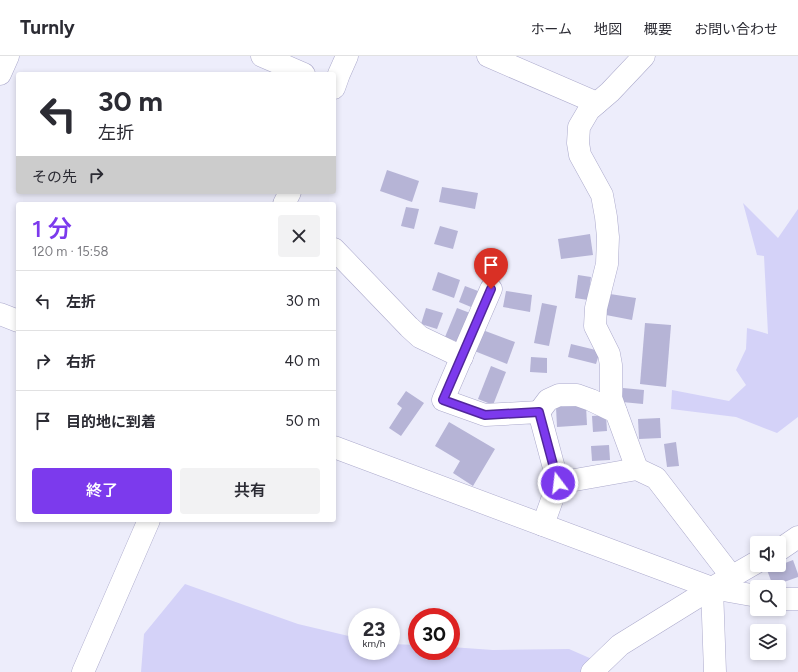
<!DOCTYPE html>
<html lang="ja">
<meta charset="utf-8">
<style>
body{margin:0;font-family:Figtree,"Noto Sans JP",sans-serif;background:#f2f2f3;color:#2b2b33;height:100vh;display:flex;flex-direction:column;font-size:15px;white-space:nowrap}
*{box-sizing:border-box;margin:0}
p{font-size:13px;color:#7c7c81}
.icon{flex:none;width:22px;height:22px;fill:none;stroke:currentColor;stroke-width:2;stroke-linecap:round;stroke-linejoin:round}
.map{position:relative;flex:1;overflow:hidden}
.sheet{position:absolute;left:16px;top:146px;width:320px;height:320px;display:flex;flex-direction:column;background:#fff;border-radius:4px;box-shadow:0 2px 6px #0003}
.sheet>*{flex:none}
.hud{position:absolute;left:16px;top:16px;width:320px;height:122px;border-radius:4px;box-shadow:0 2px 6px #0003;background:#fff;color:#2b2b33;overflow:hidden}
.tools{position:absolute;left:750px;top:480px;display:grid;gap:8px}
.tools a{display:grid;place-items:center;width:36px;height:36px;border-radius:4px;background:#fff;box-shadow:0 2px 6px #0003;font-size:20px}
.speed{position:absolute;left:348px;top:552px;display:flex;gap:8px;font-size:20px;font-weight:700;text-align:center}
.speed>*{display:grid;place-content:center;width:52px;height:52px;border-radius:50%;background:#fff;box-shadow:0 2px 6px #0003;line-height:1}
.speed small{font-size:10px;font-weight:400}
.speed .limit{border:6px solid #d22;background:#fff;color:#111}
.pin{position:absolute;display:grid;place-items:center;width:34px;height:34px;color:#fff;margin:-41px -17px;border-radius:50% 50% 50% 0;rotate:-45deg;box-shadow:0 0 4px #0007}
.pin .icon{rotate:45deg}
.me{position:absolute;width:44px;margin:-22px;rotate:345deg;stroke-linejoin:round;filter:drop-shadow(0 0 3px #0008)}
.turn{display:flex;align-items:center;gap:14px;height:84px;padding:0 16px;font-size:18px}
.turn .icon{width:52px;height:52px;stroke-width:2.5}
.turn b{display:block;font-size:28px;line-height:34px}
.then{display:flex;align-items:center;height:38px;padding:0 16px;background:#0003;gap:8px;font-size:15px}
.round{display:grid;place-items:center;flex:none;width:42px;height:42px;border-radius:4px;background:#f2f2f3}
.overview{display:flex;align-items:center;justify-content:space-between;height:68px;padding:0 16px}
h1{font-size:24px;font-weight:600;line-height:30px;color:#7c3aed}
.action{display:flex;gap:8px;margin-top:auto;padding:8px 16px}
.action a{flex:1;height:46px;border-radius:4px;background:#7c3aed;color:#fff;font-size:16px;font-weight:600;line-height:46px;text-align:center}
.action a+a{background:#f2f2f3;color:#2b2b33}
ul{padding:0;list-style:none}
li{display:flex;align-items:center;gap:12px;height:60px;padding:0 16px;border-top:1px solid #e1e1e2}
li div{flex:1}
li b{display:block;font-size:15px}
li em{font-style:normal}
header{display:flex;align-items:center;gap:24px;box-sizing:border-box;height:56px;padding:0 20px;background:#fff;border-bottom:1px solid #e1e1e2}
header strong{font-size:19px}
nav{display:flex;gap:22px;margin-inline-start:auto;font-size:14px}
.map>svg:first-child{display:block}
.green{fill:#d4d2f8}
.building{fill:#b6b4d6}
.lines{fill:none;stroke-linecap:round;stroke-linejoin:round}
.minor-casing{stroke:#acaacc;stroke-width:23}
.minor{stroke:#fff;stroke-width:22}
.route-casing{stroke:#51269a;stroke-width:10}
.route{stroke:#7c3aed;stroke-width:7}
</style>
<header>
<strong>Turnly</strong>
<nav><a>ホーム</a><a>地図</a><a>概要</a><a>お問い合わせ</a></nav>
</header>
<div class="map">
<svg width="798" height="616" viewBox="0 0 798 616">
<rect width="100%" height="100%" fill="#ededfb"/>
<g class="green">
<polygon points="743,147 778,182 798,153 798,361 777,377 736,361 671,353 672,334 729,345 746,329 736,314 746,293 747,272 768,278 764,200 757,199"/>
<polygon points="185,528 298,568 357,582 357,595 391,595 391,588 417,589 417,595 451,595 451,591 493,594 569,593 601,607 587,616 141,616 144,578"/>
</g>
<g class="building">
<polygon points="387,114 419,125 412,146 380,135"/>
<polygon points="442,131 478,137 475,153 439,146"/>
<polygon points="406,151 419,153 414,173 401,170"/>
<polygon points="440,170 458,175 453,193 434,188"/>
<polygon points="590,178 593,199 561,203 558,183"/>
<polygon points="438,216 460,224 454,242 432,234"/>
<polygon points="578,219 591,221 588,244 575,242"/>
<polygon points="465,230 478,235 471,251 459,246"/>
<polygon points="506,235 532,239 530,256 503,251"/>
<polygon points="610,238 636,242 632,264 606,259"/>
<polygon points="542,247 557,250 549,290 534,287"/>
<polygon points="426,252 443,257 437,273 421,268"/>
<polygon points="457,252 470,257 458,286 445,281"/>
<polygon points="645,267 671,269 666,331 640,328"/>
<polygon points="480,273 515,286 507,308 472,294"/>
<polygon points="571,288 600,295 596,308 568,301"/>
<polygon points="531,301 547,302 547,317 530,316"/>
<polygon points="491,310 506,316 493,349 478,343"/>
<polygon points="623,332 644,334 643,348 622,346"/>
<polygon points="406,335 424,347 401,380 389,372 402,352 397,348"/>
<polygon points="586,350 587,369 557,371 556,351"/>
<polygon points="606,359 607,375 593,376 592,360"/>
<polygon points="660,362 661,382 639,383 638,363"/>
<polygon points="449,366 495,393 473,430 453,417 460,405 435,390"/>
<polygon points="676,386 679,410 667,411 664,388"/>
<polygon points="609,389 610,404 592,405 591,390"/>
<polygon points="793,504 798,518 798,521 773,530 767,514"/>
</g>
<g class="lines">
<g class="minor-casing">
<g id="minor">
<polyline points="262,0 304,18"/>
<polyline points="488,0 597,47"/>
<polyline points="0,18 8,0"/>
<polyline points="334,32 339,18 347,0"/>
<polyline points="284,148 290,136"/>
<polyline points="334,193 409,271 420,281 462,301"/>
<polyline points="491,233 443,344 485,359 539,356 558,427 543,469"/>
<polyline points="0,258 18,265"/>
<polyline points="539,356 548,344 559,339 577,339 591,344 616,356"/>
<polyline points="334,391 712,532 757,540"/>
<polyline points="637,413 611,342 611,309 609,298 595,270 596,252 607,208 608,181 606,161 602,139 580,99 578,87 579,71 589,54 610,36 644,0"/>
<polyline points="558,427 637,413 656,422 732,521"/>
<polyline points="779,494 798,481"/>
<polyline points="712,532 715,616"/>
<polyline points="779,543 798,543"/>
<polyline points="83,616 149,464"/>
<polyline points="592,616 620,589 712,532 757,506"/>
</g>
</g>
<use href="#minor" class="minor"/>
</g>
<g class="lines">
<g class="route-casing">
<polyline id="route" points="491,233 443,344 485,359 539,356 558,427"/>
</g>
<use href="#route" class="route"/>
</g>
</svg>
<div class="tools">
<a><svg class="icon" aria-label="sound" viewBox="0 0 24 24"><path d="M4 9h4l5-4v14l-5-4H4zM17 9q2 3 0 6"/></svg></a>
<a><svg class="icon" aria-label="search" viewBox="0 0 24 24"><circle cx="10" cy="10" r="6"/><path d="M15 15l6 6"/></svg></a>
<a><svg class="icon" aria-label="layers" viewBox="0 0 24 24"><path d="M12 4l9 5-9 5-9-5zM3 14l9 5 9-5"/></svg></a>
</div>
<div class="speed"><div>23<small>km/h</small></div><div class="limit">30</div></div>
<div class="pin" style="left:491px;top:233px;background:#d93025"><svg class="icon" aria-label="arrive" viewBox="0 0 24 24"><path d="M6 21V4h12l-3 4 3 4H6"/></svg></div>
<svg class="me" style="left:558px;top:427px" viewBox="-20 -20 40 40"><circle r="17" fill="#7c3aed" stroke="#fff" stroke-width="3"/><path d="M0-11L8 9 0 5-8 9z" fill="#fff"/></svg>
<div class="hud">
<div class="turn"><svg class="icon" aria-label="left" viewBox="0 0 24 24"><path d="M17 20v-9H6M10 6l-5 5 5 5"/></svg><div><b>30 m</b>左折</div></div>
<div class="then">その先<svg class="icon" aria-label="right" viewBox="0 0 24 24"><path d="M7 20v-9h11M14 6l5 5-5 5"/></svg></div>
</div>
<section class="sheet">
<div class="overview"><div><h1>1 分</h1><p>120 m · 15:58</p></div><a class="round"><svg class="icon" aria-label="close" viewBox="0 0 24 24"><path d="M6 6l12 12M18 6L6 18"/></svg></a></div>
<ul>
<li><svg class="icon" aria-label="left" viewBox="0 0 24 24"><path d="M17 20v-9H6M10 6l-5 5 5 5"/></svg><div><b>左折</b></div><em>30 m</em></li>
<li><svg class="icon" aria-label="right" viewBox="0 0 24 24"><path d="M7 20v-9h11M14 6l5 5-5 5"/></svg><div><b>右折</b></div><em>40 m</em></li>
<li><svg class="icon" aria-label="arrive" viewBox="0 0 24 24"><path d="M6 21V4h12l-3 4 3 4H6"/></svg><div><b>目的地に到着</b></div><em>50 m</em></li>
</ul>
<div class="action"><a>終了</a><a>共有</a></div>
</section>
</div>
